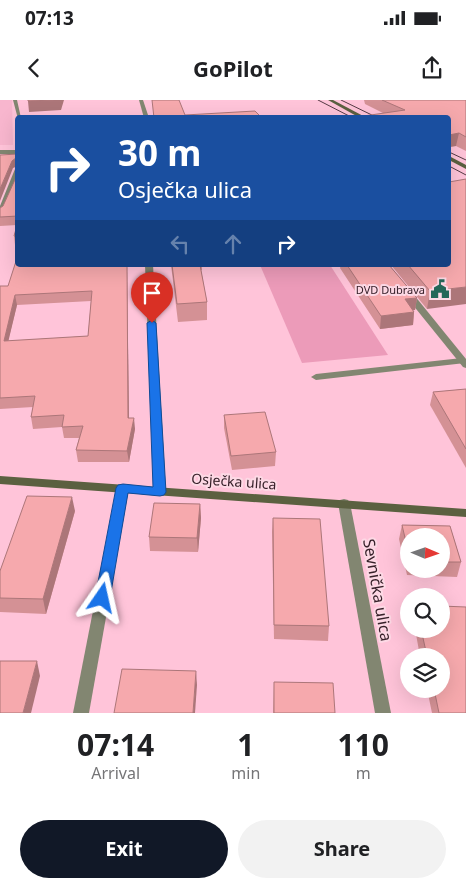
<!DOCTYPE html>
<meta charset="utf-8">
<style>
body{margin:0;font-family:"Noto Sans",sans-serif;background:#f2f2f2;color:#202124;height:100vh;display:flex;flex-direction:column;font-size:19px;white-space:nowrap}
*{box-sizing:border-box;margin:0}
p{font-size:16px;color:#757577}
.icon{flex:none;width:28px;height:28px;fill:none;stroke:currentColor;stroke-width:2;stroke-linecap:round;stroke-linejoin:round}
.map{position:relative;height:613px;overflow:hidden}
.details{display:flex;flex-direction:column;background:#fff;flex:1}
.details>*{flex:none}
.banner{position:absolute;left:15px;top:15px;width:436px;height:152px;border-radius:5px;box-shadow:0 5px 20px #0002;background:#1a4fa0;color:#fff;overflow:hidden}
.needle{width:32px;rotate:92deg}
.tools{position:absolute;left:400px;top:428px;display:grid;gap:10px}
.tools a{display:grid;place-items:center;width:50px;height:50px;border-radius:50%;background:#fff;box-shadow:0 5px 20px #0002;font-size:25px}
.pin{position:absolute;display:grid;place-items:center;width:42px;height:42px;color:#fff;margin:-51px -21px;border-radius:50% 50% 50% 0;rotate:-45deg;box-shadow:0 0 5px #0007}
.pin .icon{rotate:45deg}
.me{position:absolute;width:55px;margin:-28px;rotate:11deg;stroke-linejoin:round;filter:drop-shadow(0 0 4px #0008)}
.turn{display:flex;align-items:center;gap:18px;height:105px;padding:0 20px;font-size:22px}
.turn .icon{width:65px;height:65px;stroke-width:2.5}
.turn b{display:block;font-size:35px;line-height:42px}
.lanes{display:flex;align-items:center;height:48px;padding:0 20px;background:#0003;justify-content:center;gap:25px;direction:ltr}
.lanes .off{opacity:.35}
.eta{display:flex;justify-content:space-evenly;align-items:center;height:85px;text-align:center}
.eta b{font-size:30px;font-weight:700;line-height:35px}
.primary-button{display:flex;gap:10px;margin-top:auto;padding:10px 20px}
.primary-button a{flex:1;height:58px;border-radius:30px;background:#111827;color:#fff;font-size:20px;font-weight:700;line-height:58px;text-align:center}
.primary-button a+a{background:#f2f2f2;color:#202124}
.status{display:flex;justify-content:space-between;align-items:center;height:35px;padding:0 25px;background:#fff;direction:ltr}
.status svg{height:14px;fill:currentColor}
header{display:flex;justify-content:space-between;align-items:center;height:65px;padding:0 20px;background:#fff;font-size:22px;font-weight:700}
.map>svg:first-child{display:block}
.built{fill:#f8b6ce}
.green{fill:#ec9bb9}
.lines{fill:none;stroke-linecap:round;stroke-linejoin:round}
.lane{fill:#828671;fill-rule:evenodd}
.street{fill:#828671;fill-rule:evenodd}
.secondary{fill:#5b6040;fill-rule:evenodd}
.tram{stroke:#563a45;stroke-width:1}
.wall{fill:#d49195;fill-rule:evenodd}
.shaded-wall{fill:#ac7679}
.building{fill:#f6a9ad;stroke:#ac7679;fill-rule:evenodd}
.route{fill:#1a73e8;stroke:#114b97}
.labels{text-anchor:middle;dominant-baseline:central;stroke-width:4;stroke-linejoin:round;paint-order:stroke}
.far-poi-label{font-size:11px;fill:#37212a;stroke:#fdd9e5;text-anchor:end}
.street-label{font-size:14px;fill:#37212a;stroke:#fdd9e5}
.near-street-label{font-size:16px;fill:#37212a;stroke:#fdd9e5}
</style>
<div class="status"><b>07:13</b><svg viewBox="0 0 49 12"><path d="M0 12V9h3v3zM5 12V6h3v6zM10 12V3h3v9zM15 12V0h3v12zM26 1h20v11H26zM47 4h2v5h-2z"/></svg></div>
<header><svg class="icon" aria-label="back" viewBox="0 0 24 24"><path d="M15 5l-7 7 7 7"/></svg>GoPilot<svg class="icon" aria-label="share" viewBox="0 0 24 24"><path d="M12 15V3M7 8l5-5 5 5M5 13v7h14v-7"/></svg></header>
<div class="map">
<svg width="466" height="613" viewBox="0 0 466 613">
<rect width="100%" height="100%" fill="#ffc4d9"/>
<polygon class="built" points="0,0 12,0 13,45 0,45"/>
<polygon class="green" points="260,165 330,165 388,255 302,263"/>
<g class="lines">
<polygon class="lane" points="462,258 466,260 465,263 316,280 311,277 316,274"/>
<g class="street">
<polygon points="13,0 17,0 21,18 18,18 18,19"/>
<polygon points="139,0 143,0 149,18 144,18"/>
<rect x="0" y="50" width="18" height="4"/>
<polygon points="18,67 18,78 3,114 0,116 0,106 15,69"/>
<polygon points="145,165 153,165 166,392 164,395 156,395 154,392"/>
<polygon points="404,190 410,190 466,259 466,268 463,267 404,194"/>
<polygon points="123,384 127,385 129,388 89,613 73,613 117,388 119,385"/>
<polygon points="344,399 348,400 350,403 391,613 375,613 338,403 340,400"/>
</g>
<g class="secondary">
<polygon points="328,0 333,0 367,18 360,18"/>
<polygon points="449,56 466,65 466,69 449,60"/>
<polygon points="0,376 466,409 466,417 0,384"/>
</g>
<g class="tram">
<polyline points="318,0 353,18"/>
<polyline points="341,0 378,18"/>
<polyline points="449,52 466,60"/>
<polyline points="449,66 466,75"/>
</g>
</g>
<g class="wall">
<polygon points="364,0 466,0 466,51 456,46 449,47 449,18 383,13 365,4"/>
<polygon points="18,73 18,145 15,145 14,136 17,125 0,126 0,108 3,106"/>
<path d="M18 165H127L129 318 135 329 129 362H78L76 350 79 338H64L62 327 33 329 31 317 33 307 0 309V186H8ZM91 201 88 236 8 241 17 205Z"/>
<polygon points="171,165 202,165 202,170 201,170 207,202 207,220 178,222"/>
<polygon points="341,165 389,165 417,198 415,210 413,210 414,212 413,225 380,229 340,168"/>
<polygon points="391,165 449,165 427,209"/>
<polygon points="466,289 466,368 430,305 433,292"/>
<polygon points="224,315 276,352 275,366 232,370 224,328"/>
<polygon points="200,404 201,418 198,452 150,451 149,437"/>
<polygon points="75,411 46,514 0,512 0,471"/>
<polygon points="273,418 329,526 328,541 274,539 272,432"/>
<path d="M402 425 450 426 461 462 457 477 407 475 399 439ZM409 436H441V469H409Z"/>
<polygon points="415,529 441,529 466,613 432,613 427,589 441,589 441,556 420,556"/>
<polygon points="274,582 335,613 273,613"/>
</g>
<g class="shaded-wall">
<polygon points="55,0 64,0 61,10 29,12 28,1"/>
<polygon points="459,33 456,46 449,47 449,35"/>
<polygon points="17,57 18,66 13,68 0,101 0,89 12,61"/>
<polygon points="127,165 129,329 128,318"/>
<polygon points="466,187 466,204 427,209 430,191"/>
<polygon points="15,195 17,205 6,251 4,241"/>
<polygon points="417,198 415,210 404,211 405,199"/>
<polygon points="414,212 413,225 380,229 381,216"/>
<polygon points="134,318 135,329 129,362 127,351"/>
<polygon points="72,397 75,411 46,514 43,499"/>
<polygon points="200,404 201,418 198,452 197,438"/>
<polygon points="37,561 40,576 31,613 23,613"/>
<polygon points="196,571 197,585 195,613 193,613"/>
</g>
<g class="building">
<polygon points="28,0 55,0 28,1"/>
<polygon points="152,0 179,0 185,15 255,11 262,18 154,18"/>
<polygon points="382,0 466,0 466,37 459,33 449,35 449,18 350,18 405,10"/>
<polygon points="18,54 18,62 17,57 12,61 0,89 0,55"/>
<polygon points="18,73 18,116 0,117 0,108 3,106"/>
<polygon points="466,79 466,187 430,191 408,165 449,165 449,82"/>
<polygon points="18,122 18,136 14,136"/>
<path d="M18 155V165H127L128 318H134L127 351 76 350 83 326 62 327 64 315 31 317 35 296 0 298V186H8ZM92 191 88 236 4 241 15 195Z"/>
<polygon points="172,165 200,165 207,202 177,204"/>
<polygon points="347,165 389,165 417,198 405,199 414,212 381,216"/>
<polygon points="466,289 466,349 433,292"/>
<polygon points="265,312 276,352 231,356 224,315"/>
<polygon points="27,396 72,397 43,499 0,498 0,471"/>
<polygon points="154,403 200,404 197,438 149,437"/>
<polygon points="273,418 320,419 329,526 274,525"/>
<polygon points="402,425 450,426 461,462 441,462 441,436 409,436 409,455"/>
<polygon points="441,506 466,507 466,613 439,613 434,589 441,589 441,556 427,556 421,529 441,529"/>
<polygon points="0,561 37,561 23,613 0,613"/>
<polygon points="122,569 196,571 193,613 114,613"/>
<polygon points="274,582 333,583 335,613 274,613"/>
</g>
<polygon class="route" points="152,220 156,223 166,392 164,395 160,396 128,393 110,498 108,502 102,504 97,502 95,498 116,388 118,385 123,384 153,387 147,223"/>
<defs>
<g id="civic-bare" transform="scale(1.5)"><path d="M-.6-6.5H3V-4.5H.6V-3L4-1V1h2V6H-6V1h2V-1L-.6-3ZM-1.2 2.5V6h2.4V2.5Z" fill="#256859" stroke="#fdd9e5" stroke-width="2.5" paint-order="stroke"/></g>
</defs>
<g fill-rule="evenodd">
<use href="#civic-bare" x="440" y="189"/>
</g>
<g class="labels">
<g class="far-poi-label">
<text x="425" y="189">DVD Dubrava</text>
</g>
<g class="street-label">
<text transform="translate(234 381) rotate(4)">Osječka ulica</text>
</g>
<g class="near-street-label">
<text transform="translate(378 490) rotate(80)">Sevnička ulica</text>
</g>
</g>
</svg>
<div class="tools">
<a><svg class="needle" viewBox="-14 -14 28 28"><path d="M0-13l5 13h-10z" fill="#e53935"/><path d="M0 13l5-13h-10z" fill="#757577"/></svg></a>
<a><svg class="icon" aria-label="search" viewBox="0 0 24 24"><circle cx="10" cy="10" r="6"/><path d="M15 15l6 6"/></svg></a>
<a><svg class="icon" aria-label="layers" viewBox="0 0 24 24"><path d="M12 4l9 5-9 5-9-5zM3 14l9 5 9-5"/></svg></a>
</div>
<div class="pin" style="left:152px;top:223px;background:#d93025"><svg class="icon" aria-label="arrive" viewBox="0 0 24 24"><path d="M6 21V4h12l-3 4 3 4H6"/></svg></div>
<svg class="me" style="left:102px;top:498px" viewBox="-20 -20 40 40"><path d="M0-17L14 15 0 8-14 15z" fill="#1a73e8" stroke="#fff" stroke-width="4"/></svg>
<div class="banner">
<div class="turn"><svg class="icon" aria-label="right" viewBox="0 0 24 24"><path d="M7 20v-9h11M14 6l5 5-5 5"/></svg><div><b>30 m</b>Osječka ulica</div></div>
<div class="lanes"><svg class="icon off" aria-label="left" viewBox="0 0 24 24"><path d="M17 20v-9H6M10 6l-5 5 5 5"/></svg><svg class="icon off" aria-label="ahead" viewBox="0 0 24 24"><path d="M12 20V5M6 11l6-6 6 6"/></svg><svg class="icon" aria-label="right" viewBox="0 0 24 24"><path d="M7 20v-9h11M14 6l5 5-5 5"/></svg></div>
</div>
</div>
<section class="details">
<div class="eta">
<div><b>07:14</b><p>Arrival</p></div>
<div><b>1</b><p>min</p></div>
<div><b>110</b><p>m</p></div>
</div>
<div class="primary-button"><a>Exit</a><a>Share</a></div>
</section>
